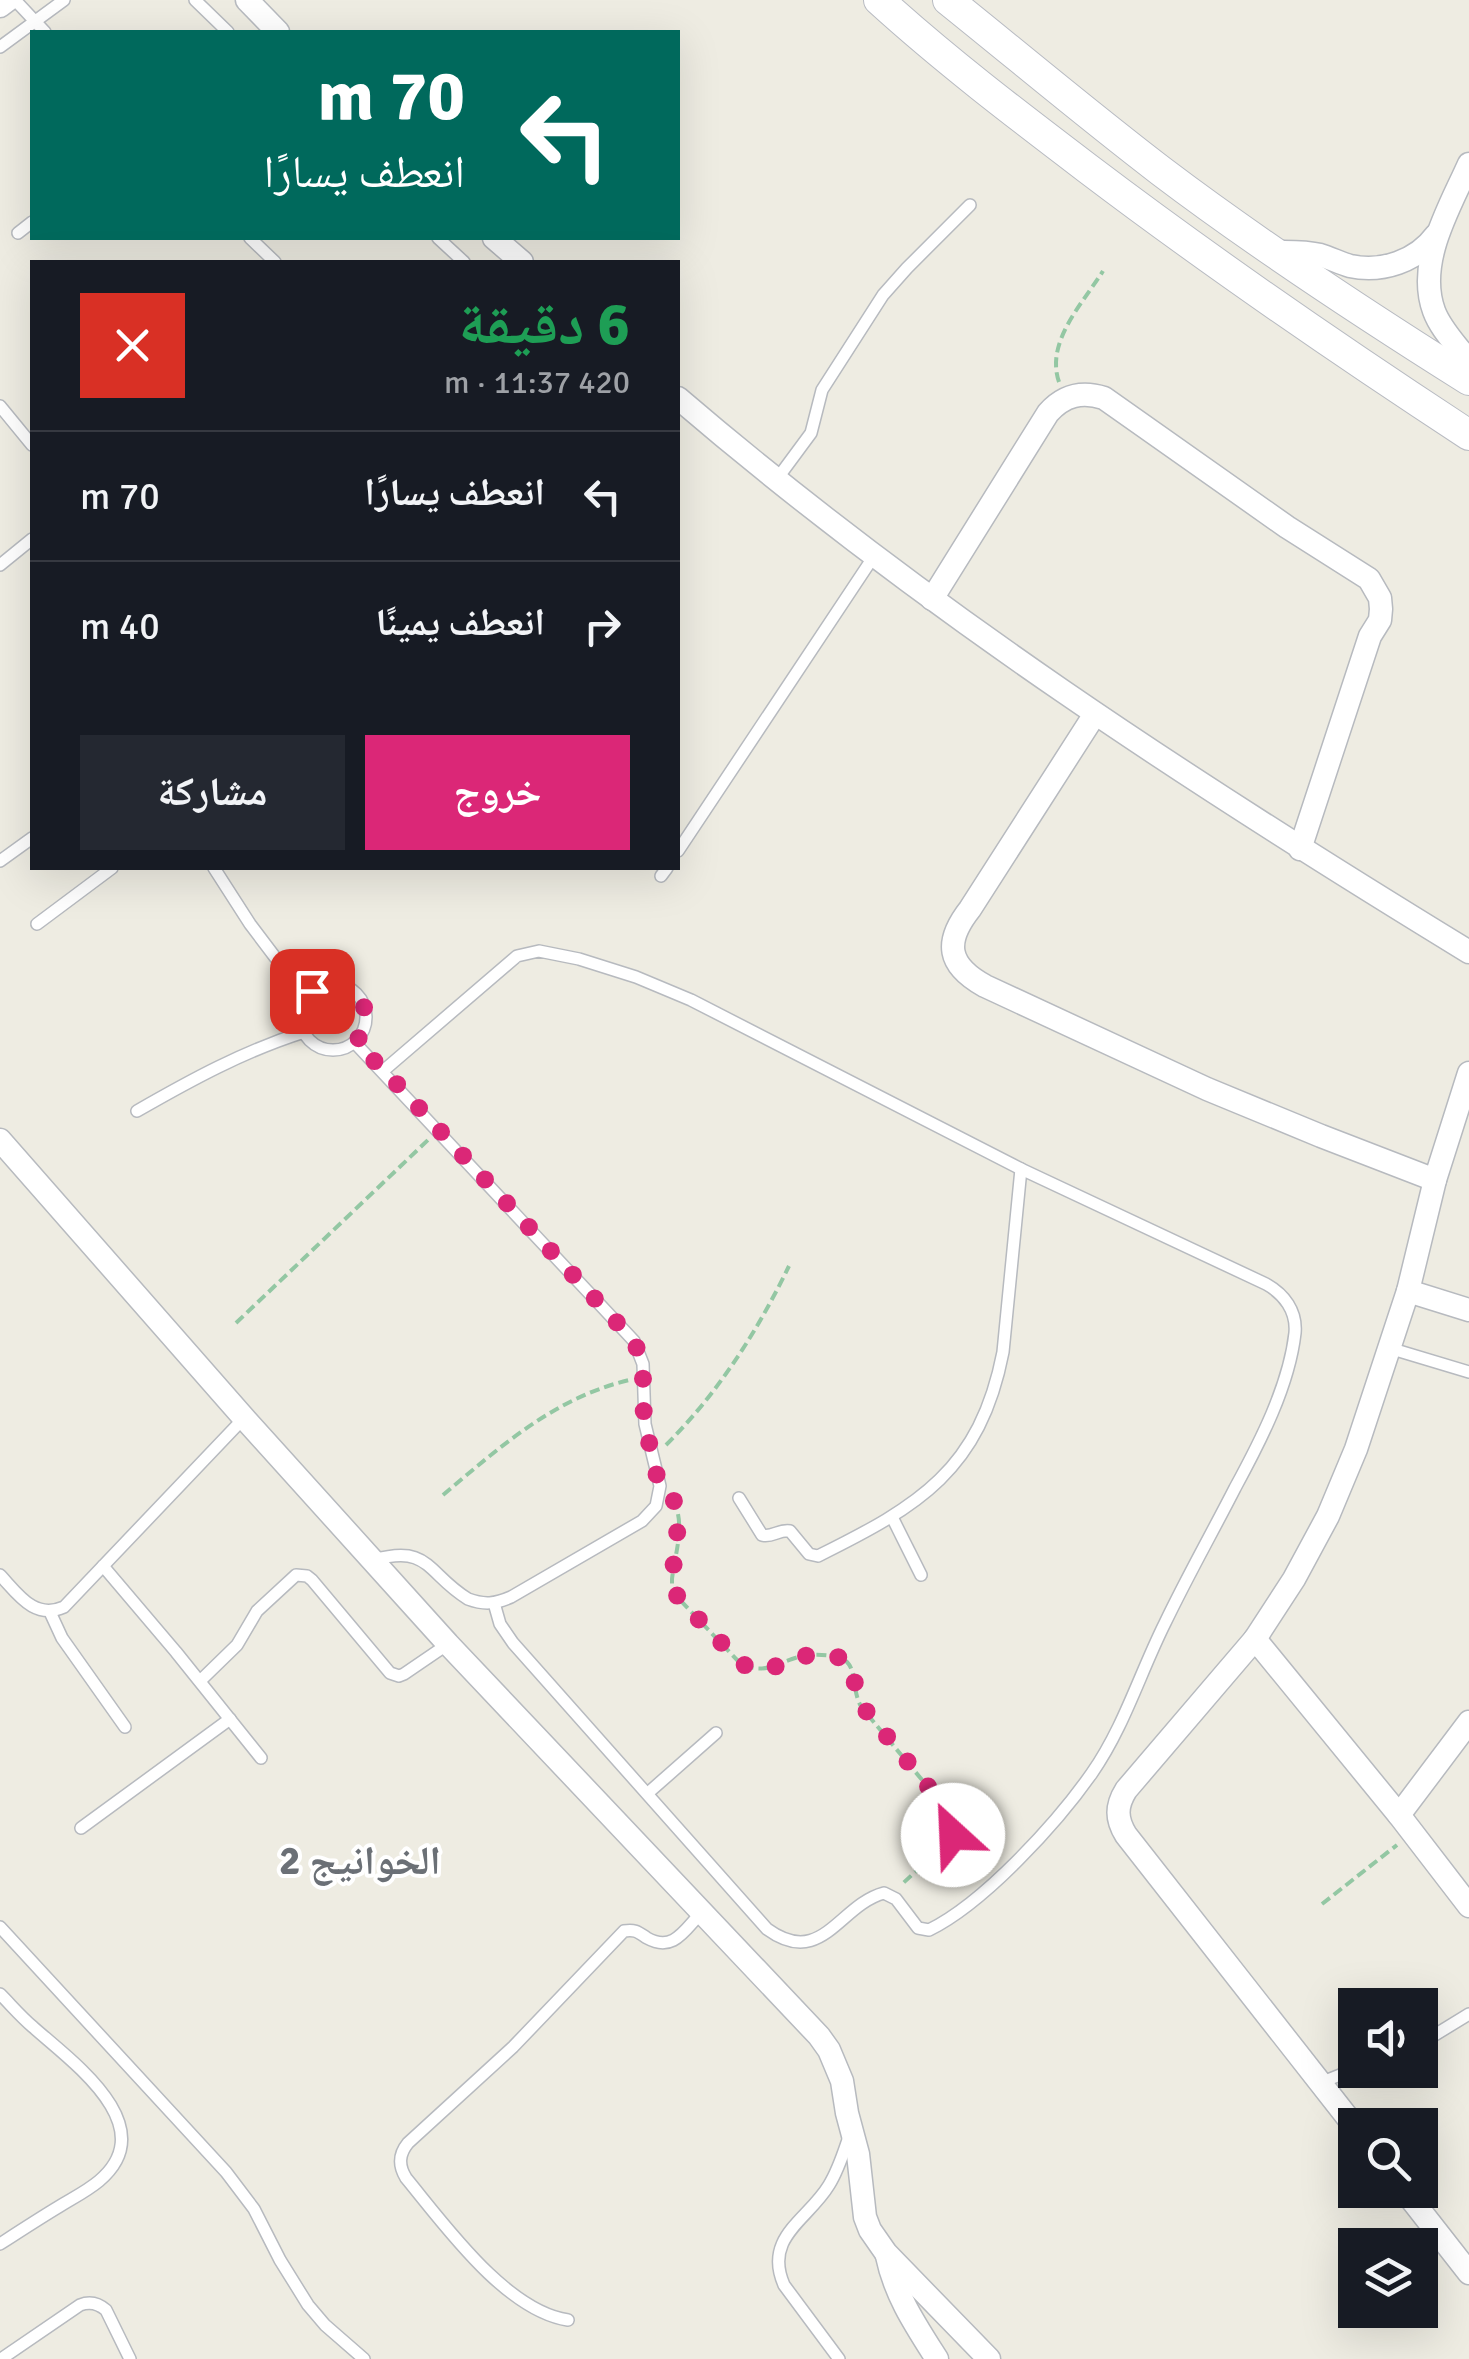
<!DOCTYPE html>
<html lang="ar">
<meta charset="utf-8">
<style>
body{margin:0;font-family:Signika,"Noto Naskh Arabic",sans-serif;background:#242831;color:#f1f3f6;direction:rtl;height:100vh;display:flex;flex-direction:column;font-size:38px;white-space:nowrap}
*{box-sizing:border-box;margin:0}
p{font-size:32px;color:#9ea1a6}
.icon{flex:none;width:55px;height:55px;fill:none;stroke:currentColor;stroke-width:2;stroke-linecap:round;stroke-linejoin:round}
.map{position:relative;flex:1;overflow:hidden;direction:ltr}
.details{position:absolute;left:30px;top:260px;width:650px;height:610px;display:flex;flex-direction:column;background:#171b24;border-radius:0px;box-shadow:0 10px 40px #0002;direction:rtl}
.details>*{flex:none}
.banner{position:absolute;left:30px;top:30px;width:650px;height:210px;border-radius:0px;box-shadow:0 10px 40px #0002;direction:rtl;background:#00695c;color:#fff;overflow:hidden}
.controls{position:absolute;left:1338px;top:1988px;display:grid;gap:20px}
.controls a{display:grid;place-items:center;width:100px;height:100px;border-radius:0px;background:#171b24;box-shadow:0 10px 40px #0002;font-size:50px}
.pin{position:absolute;display:grid;place-items:center;width:85px;height:85px;color:#fff;margin:-42px;border-radius:20px;box-shadow:0 5px 15px #0006}
.me{position:absolute;width:110px;margin:-55px;rotate:335deg;stroke-linejoin:round;filter:drop-shadow(0 0 8px #0008)}
.turn{display:flex;align-items:center;gap:35px;height:210px;padding:0 50px;font-size:45px}
.turn .icon{width:130px;height:130px;stroke-width:2.5}
.turn b{display:block;font-size:70px;line-height:85px}
.round{display:grid;place-items:center;flex:none;width:105px;height:105px;border-radius:0px;background:#242831}
.headline{display:flex;align-items:center;justify-content:space-between;height:170px;padding:0 50px}
h1{font-size:60px;font-weight:700;line-height:75px;color:#1e9e55}
.primary-button{display:flex;gap:20px;margin-top:auto;padding:20px 50px}
.primary-button a{flex:1;height:115px;border-radius:0px;background:#db2777;color:#fff;font-size:40px;font-weight:700;line-height:115px;text-align:center}
.primary-button a+a{background:#242831;color:#f1f3f6}
ul{padding:0;list-style:none}
li{display:flex;align-items:center;gap:30px;height:130px;padding:0 50px;border-top:2px solid #363941}
li div{flex:1}
li b{display:block;font-size:38px}
li em{font-style:normal}
.map>svg:first-child{display:block}
.lines{fill:none;stroke-linecap:round;stroke-linejoin:round}
.lane-casing{stroke:#b7babf;stroke-width:14}
.street-casing{stroke:#b7babf;stroke-width:25}
.secondary-casing{stroke:#b8bbc2;stroke-width:32}
.path{stroke:#93c7a3;stroke-width:4;stroke-dasharray:10 5;stroke-linecap:butt}
.lane{stroke:#fff;stroke-width:11}
.street{stroke:#fff;stroke-width:22}
.secondary{stroke:#fff;stroke-width:30}
.route{stroke:#db2777;stroke-width:18;stroke-dasharray:0 32.4}
.labels{text-anchor:middle;dominant-baseline:central;stroke-width:8;stroke-linejoin:round;paint-order:stroke}
.district-label{font-size:40px;font-weight:bold;fill:#6b7076;stroke:#fff}
</style>
<div class="map">
<svg width="1469" height="2359" viewBox="0 0 1469 2359">
<rect width="100%" height="100%" fill="#eeece2"/>
<g class="lines">
<g class="lane-casing">
<g id="lane">
<polyline points="15,0 45,32"/>
<polyline points="195,0 228,32"/>
<polyline points="0,47 64,0"/>
<polyline points="18,233 32,222"/>
<polyline points="250,238 275,262"/>
<polyline points="438,238 464,262"/>
<polyline points="0,406 32,445"/>
<polyline points="777,479 811,433 822,390 883,295 907,268 970,205"/>
<polyline points="0,565 32,539"/>
<polyline points="678,851 874,556"/>
<polyline points="0,861 32,838"/>
<polyline points="214,868 250,924 306,998"/>
<polyline points="661,876 667,868"/>
<polyline points="37,924 112,868"/>
<circle cx="333" cy="1017" r="33"/>
<path d="M355 1043 634 1341 643 1364 645 1424 660 1486 656 1506 642 1521 511 1597C495 1604 484 1605 468 1599 427 1574 430 1544 374 1560"/>
<path d="M383 1071 517 956 539 951 579 959 636 977 691 1000 1021 1169 1266 1284C1284 1294 1297 1311 1295 1333 1289 1386 1260 1442 1235 1488 1212 1533 1187 1577 1165 1623 1140 1673 1124 1727 1092 1773 1057 1823 984 1903 929 1930L918 1928 896 1899 884 1893C839 1905 822 1969 767 1929L513 1643 500 1624 494 1603"/>
<path d="M137 1111C191 1080 244 1051 304 1032"/>
<polyline points="1389,1348 1469,1372"/>
<path d="M739 1498 762 1535C772 1538 779 1529 790 1531L809 1554 818 1556C919 1506 980 1470 1003 1352L1021 1169"/>
<polyline points="892,1517 921,1575"/>
<polyline points="103,1566 176,1652 261,1758"/>
<path d="M0 1575C18 1594 34 1620 64 1607L244 1418"/>
<polyline points="50,1612 62,1638 125,1727"/>
<polyline points="200,1681 237,1645 257,1611 296,1575 307,1576 312,1580 390,1673 399,1676 404,1674 448,1644"/>
<polyline points="648,1793 716,1733"/>
<polyline points="81,1828 230,1719"/>
<polyline points="0,1927 226,2172 254,2209 280,2260 308,2305 325,2325 364,2359"/>
<path d="M0 1994C11 2005 21 2017 33 2027 71 2061 164 2126 99 2181 87 2191 73 2198 60 2206 40 2218 20 2231 0 2244"/>
<polyline points="1420,2044 1469,2014"/>
<polyline points="1320,2083 1355,2069"/>
<path d="M568 2320C506 2311 444 2224 406 2178 398 2165 399 2154 408 2143L513 2047 624 1931C635 1929 638 1932 647 1938 674 1953 685 1929 702 1912"/>
<path d="M1 2359 80 2305C90 2301 98 2303 106 2310L130 2359"/>
<path d="M839 2359 784 2285C763 2237 808 2220 829 2185 839 2169 844 2151 850 2134"/>
</g>
</g>
<g class="street-casing">
<g id="street">
<polyline points="247,0 278,32"/>
<polyline points="0,6 8,0"/>
<path d="M1469 164C1450 207 1416 262 1434 311 1441 330 1457 345 1469 362"/>
<polyline points="494,238 522,262"/>
<path d="M1272 252C1288 252 1304 251 1320 255 1330 258 1340 263 1350 266 1382 273 1417 261 1436 235"/>
<path d="M678 398C923 608 1194 784 1469 952"/>
<path d="M932 599 1048 413C1064 395 1082 391 1104 398L1287 527 1369 579 1380 598 1381 609 1380 620 1370 636 1300 849"/>
<path d="M1095 714 970 909C944 942 947 965 985 986L1207 1089 1321 1136 1435 1180"/>
<polyline points="0,1140 244,1418 448,1644 819,2036 829,2050 842,2081 847,2113 858,2154 865,2217 870,2230 886,2253 989,2359"/>
<polyline points="1408,1291 1469,1310"/>
<polyline points="1255,1639 1399,1815 1469,1906"/>
<polyline points="1399,1815 1469,1722"/>
<path d="M1355 2127 1126 1835C1116 1819 1116 1806 1126 1790L1255 1639 1294 1579 1328 1516 1356 1449 1408 1291 1435 1180 1469 1073"/>
<polyline points="1404,2190 1469,2273"/>
<path d="M887 2256C895 2295 916 2326 937 2359"/>
</g>
</g>
<g class="secondary-casing">
<g id="secondary">
<path d="M879 0C945 60 1016 114 1087 168 1211 262 1339 350 1469 435"/>
<path d="M948 0C1019 57 1089 116 1161 171 1260 246 1364 314 1469 380"/>
</g>
</g>
<g class="path">
<path d="M1059 382C1045 342 1083 303 1103 271"/>
<polyline points="236,1323 428,1140"/>
<path d="M666 1445C718 1393 757 1332 789 1266"/>
<path d="M443 1495C500 1447 554 1398 629 1380"/>
<path d="M673 1500C686 1524 675 1553 672 1579V1586L679 1599 739 1662C760 1675 772 1666 792 1659 806 1654 819 1654 833 1656 839 1657 843 1658 847 1662 857 1672 852 1693 862 1708L953 1817 955 1829 950 1840 901 1885"/>
<polyline points="1322,1904 1397,1845"/>
</g>
<use href="#lane" class="lane"/>
<use href="#street" class="street"/>
<use href="#secondary" class="secondary"/>
</g>
<g class="lines">
<path class="route" d="M312 991 321 986 340 983C366 994 374 1020 355 1043L384 1070 634 1341 643 1364V1407L652 1459 660 1486 674 1501 679 1516 672 1579V1586L679 1599 740 1662C747 1667 753 1670 762 1670 774 1669 782 1662 793 1659 809 1653 844 1650 852 1669 856 1679 854 1691 858 1701L953 1817V1835"/>
</g>
<g class="labels">
<g class="district-label">
<text x="360" y="1861">الخوانيج 2</text>
</g>
</g>
</svg>
<div class="controls">
<a><svg class="icon" aria-label="sound" viewBox="0 0 24 24"><path d="M4 9h4l5-4v14l-5-4H4zM17 9q2 3 0 6"/></svg></a>
<a><svg class="icon" aria-label="search" viewBox="0 0 24 24"><circle cx="10" cy="10" r="6"/><path d="M15 15l6 6"/></svg></a>
<a><svg class="icon" aria-label="layers" viewBox="0 0 24 24"><path d="M12 4l9 5-9 5-9-5zM3 14l9 5 9-5"/></svg></a>
</div>
<div class="pin" style="left:312px;top:991px;background:#d93025"><svg class="icon" aria-label="arrive" viewBox="0 0 24 24"><path d="M6 21V4h12l-3 4 3 4H6"/></svg></div>
<svg class="me" style="left:953px;top:1835px" viewBox="-20 -20 40 40"><circle r="19" fill="#fff"/><path d="M0-13L10 11 0 6-10 11z" fill="#db2777"/></svg>
<div class="banner">
<div class="turn"><svg class="icon" aria-label="left" viewBox="0 0 24 24"><path d="M17 20v-9H6M10 6l-5 5 5 5"/></svg><div><b>70 m</b>انعطف يسارًا</div></div>
</div>
<section class="details">
<div class="headline"><div><h1>6 دقيقة</h1><p>420 m · 11:37</p></div><a class="round" style="background:#d93025;color:#fff"><svg class="icon" aria-label="close" viewBox="0 0 24 24"><path d="M6 6l12 12M18 6L6 18"/></svg></a></div>
<ul>
<li><svg class="icon" aria-label="left" viewBox="0 0 24 24"><path d="M17 20v-9H6M10 6l-5 5 5 5"/></svg><div><b>انعطف يسارًا</b></div><em>70 m</em></li>
<li><svg class="icon" aria-label="right" viewBox="0 0 24 24"><path d="M7 20v-9h11M14 6l5 5-5 5"/></svg><div><b>انعطف يمينًا</b></div><em>40 m</em></li>
</ul>
<div class="primary-button"><a>خروج</a><a>مشاركة</a></div>
</section>
</div>
